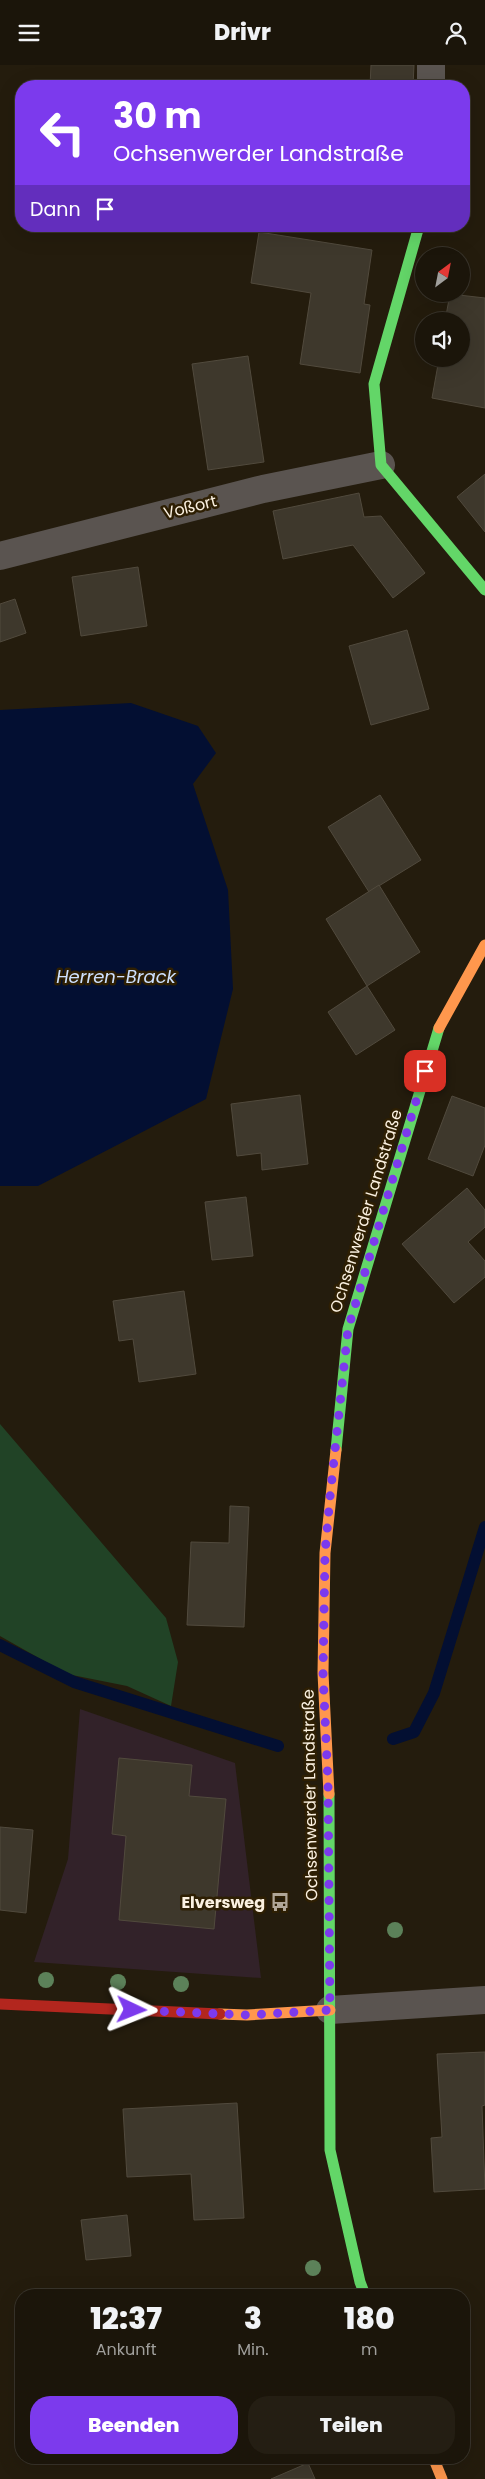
<!DOCTYPE html>
<html lang="de">
<meta charset="utf-8">
<style>
body{margin:0;font-family:Poppins,sans-serif;background:#241e13;color:#f1f3f6;height:100vh;display:flex;flex-direction:column;font-size:19px;white-space:nowrap}
*{box-sizing:border-box;margin:0}
p{font-size:16px;color:#a09f9c}
.icon{flex:none;width:28px;height:28px;fill:none;stroke:currentColor;stroke-width:2;stroke-linecap:round;stroke-linejoin:round}
.map{position:relative;flex:1;overflow:hidden}
.sheet{position:absolute;left:15px;top:2224px;width:455px;height:175px;display:flex;flex-direction:column;background:#1b150a;border-radius:20px;box-shadow:0 5px 20px #0002,0 0 0 1px #39342b}
.sheet>*{flex:none}
.top-card{position:absolute;left:15px;top:15px;width:455px;height:152px;border-radius:20px;box-shadow:0 5px 20px #0002,0 0 0 1px #39342b;background:#7c3aed;color:#fff;overflow:hidden}
.needle{width:32px;rotate:32deg}
.buttons{position:absolute;left:415px;top:182px;display:grid;gap:10px}
.buttons a{display:grid;place-items:center;width:55px;height:55px;border-radius:50%;background:#1b150a;box-shadow:0 5px 20px #0002,0 0 0 1px #39342b;font-size:25px}
.pin{position:absolute;display:grid;place-items:center;width:42px;height:42px;color:#fff;margin:-21px;border-radius:10px;box-shadow:0 2px 8px #0006}
.me{position:absolute;width:55px;margin:-28px;rotate:92deg;stroke-linejoin:round;filter:drop-shadow(0 0 4px #0008)}
.turn{display:flex;align-items:center;gap:18px;height:105px;padding:0 15px;font-size:22px}
.turn .icon{width:65px;height:65px;stroke-width:2.5}
.turn b{display:block;font-size:35px;line-height:42px}
.then{display:flex;align-items:center;height:48px;padding:0 15px;background:#0003;gap:10px;font-size:19px}
.eta{display:flex;justify-content:space-evenly;align-items:center;height:85px;text-align:center}
.eta b{font-size:30px;font-weight:800;line-height:35px}
.cta{display:flex;gap:10px;margin-top:auto;padding:10px 15px}
.cta a{flex:1;height:58px;border-radius:20px;background:#7c3aed;color:#fff;font-size:20px;font-weight:800;line-height:58px;text-align:center}
.cta a+a{background:#241e13;color:#f1f3f6}
header{display:flex;justify-content:space-between;align-items:center;height:65px;padding:0 15px;background:#1b150a;font-size:22px;font-weight:800}
.map>svg:first-child{display:block}
.education{fill:#322229}
.green{fill:#214326}
.water{fill:#030f32}
.lines{fill:none;stroke-linecap:round;stroke-linejoin:round}
.stream{stroke:#030f32;stroke-width:12}
.building{fill:#3e382c;stroke:#514a3d}
.street{stroke:#5a5450;stroke-width:28}
.fast{stroke:#63d668;stroke-width:11}
.slow{stroke:#ff974d;stroke-width:11}
.jam{stroke:#b3261e;stroke-width:11}
.tree{fill:#5c8159}
.route{stroke:#7c3aed;stroke-width:9;stroke-dasharray:0 16.2}
.labels{text-anchor:middle;dominant-baseline:central;stroke-width:5;stroke-linejoin:round;paint-order:stroke}
.street-label{font-size:16px;fill:#fbf1e1;stroke:#2e1f03}
.poi-label{font-size:16px;font-weight:bold;fill:#fbf1e1;stroke:#2e1f03;text-anchor:end}
.water-label{font-size:18px;font-style:italic;fill:#cee1ff;stroke:#2e1f03}
</style>
<header><svg class="icon" aria-label="menu" viewBox="0 0 24 24"><path d="M4 6h16M4 12h16M4 18h16"/></svg>Drivr<svg class="icon" aria-label="person" viewBox="0 0 24 24"><circle cx="12" cy="8" r="4"/><path d="M4 21q1-7 8-7t8 7"/></svg></header>
<div class="map">
<svg width="485" height="2414" viewBox="0 0 485 2414">
<rect width="100%" height="100%" fill="#241c0d"/>
<polygon class="education" points="80,1644 235,1698 261,1913 34,1897 68,1794"/>
<polygon class="green" points="0,1359 166,1553 178,1597 171,1641 127,1621 67,1609 0,1571"/>
<polygon class="water" points="131,638 198,661 216,688 193,719 228,825 233,924 206,1034 38,1121 0,1121 0,645"/>
<g class="lines">
<g class="stream">
<polyline points="0,1580 74,1617 278,1681"/>
<polyline points="393,1674 414,1667 434,1628 485,1462"/>
</g>
</g>
<g class="building">
<polygon points="371,0 414,0 413,21 370,21"/>
<polygon points="259,167 372,185 364,239 370,240 360,308 300,299 311,228 251,218"/>
<polygon points="450,229 485,233 485,343 432,333 439,294 461,294 461,256 445,256"/>
<polygon points="248,291 264,397 208,405 192,299"/>
<polygon points="485,409 485,467 457,432"/>
<polygon points="359,428 364,452 381,451 425,508 393,533 353,480 283,494 273,446"/>
<polygon points="138,502 147,561 81,571 72,512"/>
<polygon points="15,534 26,568 0,577 0,539"/>
<polygon points="407,565 429,644 371,660 349,581"/>
<polygon points="380,730 421,795 369,827 328,762"/>
<polygon points="379,820 420,887 367,921 326,854"/>
<polygon points="367,921 395,965 356,990 328,947"/>
<polygon points="300,1030 308,1099 262,1105 261,1088 237,1091 231,1039"/>
<polygon points="452,1031 485,1043 485,1080 473,1111 428,1094"/>
<polygon points="467,1123 485,1145 485,1162 468,1177 485,1196 485,1212 454,1238 402,1179"/>
<polygon points="246,1132 253,1191 212,1195 205,1137"/>
<polygon points="184,1226 196,1309 139,1317 133,1274 119,1276 113,1236"/>
<polygon points="230,1441 249,1442 244,1562 187,1560 191,1477 229,1478"/>
<polygon points="119,1693 192,1700 189,1731 226,1734 214,1864 119,1855 126,1771 112,1769"/>
<polygon points="0,1762 33,1765 26,1848 0,1845"/>
<polygon points="485,1987 485,2040 482,2041 485,2124 434,2127 431,2073 442,2072 437,1989"/>
<polygon points="237,2038 244,2153 194,2155 191,2109 127,2112 123,2044"/>
<polygon points="127,2150 131,2191 86,2195 81,2155"/>
<polygon points="308,2398 315,2414 271,2414"/>
</g>
<g class="lines">
<g class="street">
<polyline points="431,0 431,21"/>
<polyline points="0,491 263,424 381,400"/>
<polyline points="330,1945 485,1935"/>
</g>
<g class="fast">
<polyline points="419,161 374,319 381,400 485,525"/>
<polyline points="336,1385 348,1264 439,963"/>
<polyline points="329,1729 330,2085 360,2217 365,2230"/>
</g>
<g class="slow">
<polyline points="439,963 485,880"/>
<polyline points="329,1729 323,1608 325,1488 336,1385"/>
<polyline points="220,1949 247,1950 330,1945"/>
<polyline points="433,2392 442,2414"/>
</g>
<polyline class="jam" points="0,1939 220,1949"/>
</g>
<g class="tree">
<circle cx="395" cy="1865" r="8"/>
<circle cx="46" cy="1915" r="8"/>
<circle cx="118" cy="1917" r="8"/>
<circle cx="181" cy="1919" r="8"/>
<circle cx="313" cy="2203" r="8"/>
</g>
<g class="lines">
<polyline class="route" points="132,1945 248,1950 330,1945 328,1718 323,1608 325,1488 330,1432 348,1264 425,1006"/>
</g>
<defs>
<g id="bus-bare" transform="scale(1.5)"><path d="M-5-6H5V4H4V6H2V4H-2V6H-4V4H-5ZM-3.5-4V0h7V-4ZM-3.5 1.2v1.5H-2V1.2ZM2 1.2v1.5H3.5V1.2Z" fill="#b0a697" stroke="#2e1f03" stroke-width="2.5" paint-order="stroke"/></g>
</defs>
<g fill-rule="evenodd">
<use href="#bus-bare" x="280" y="1837"/>
</g>
<g class="labels">
<g class="street-label">
<text transform="translate(190 442) rotate(-14)">Voßort</text>
<text transform="translate(366 1146) rotate(-73)">Ochsenwerder Landstraße</text>
<text transform="translate(310 1730) rotate(-91)">Ochsenwerder Landstraße</text>
</g>
<g class="poi-label">
<text x="265" y="1837">Elversweg</text>
</g>
<g class="water-label">
<text x="116" y="911">Herren-Brack</text>
</g>
</g>
</svg>
<div class="buttons">
<a><svg class="needle" viewBox="-14 -14 28 28"><path d="M0-13l5 13h-10z" fill="#e53935"/><path d="M0 13l5-13h-10z" fill="#a09f9c"/></svg></a>
<a><svg class="icon" aria-label="sound" viewBox="0 0 24 24"><path d="M4 9h4l5-4v14l-5-4H4zM17 9q2 3 0 6"/></svg></a>
</div>
<div class="pin" style="left:425px;top:1006px;background:#d93025"><svg class="icon" aria-label="arrive" viewBox="0 0 24 24"><path d="M6 21V4h12l-3 4 3 4H6"/></svg></div>
<svg class="me" style="left:132px;top:1945px" viewBox="-20 -20 40 40"><path d="M0-17L14 15 0 8-14 15z" fill="#7c3aed" stroke="#fff" stroke-width="4"/></svg>
<div class="top-card">
<div class="turn"><svg class="icon" aria-label="left" viewBox="0 0 24 24"><path d="M17 20v-9H6M10 6l-5 5 5 5"/></svg><div><b>30 m</b>Ochsenwerder Landstraße</div></div>
<div class="then">Dann<svg class="icon" aria-label="arrive" viewBox="0 0 24 24"><path d="M6 21V4h12l-3 4 3 4H6"/></svg></div>
</div>
<section class="sheet">
<div class="eta">
<div><b>12:37</b><p>Ankunft</p></div>
<div><b>3</b><p>Min.</p></div>
<div><b>180</b><p>m</p></div>
</div>
<div class="cta"><a>Beenden</a><a>Teilen</a></div>
</section>
</div>
